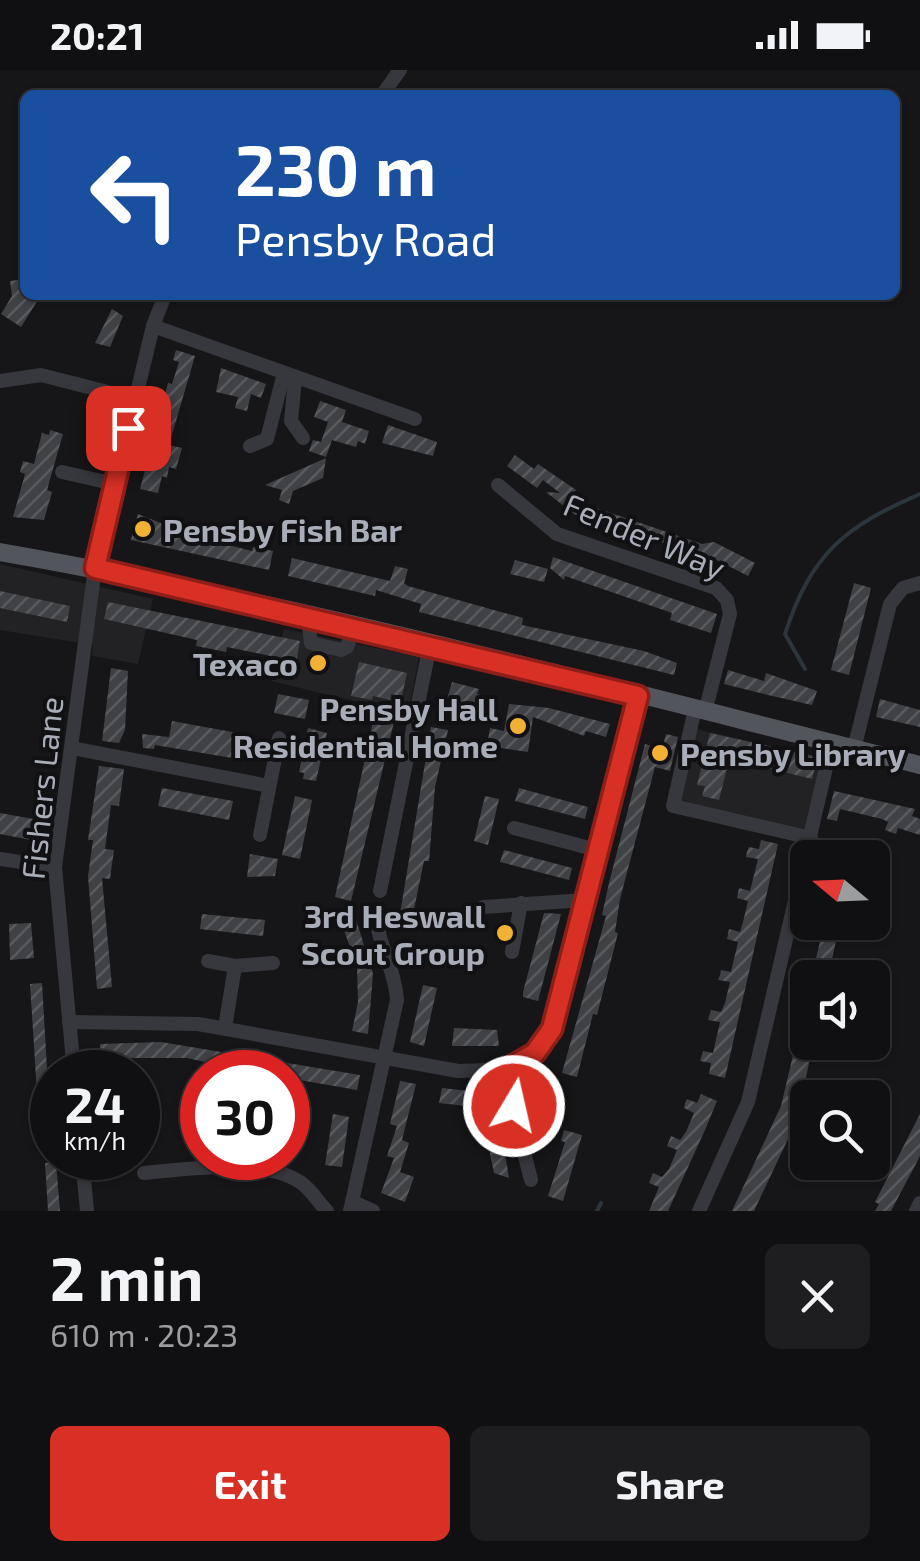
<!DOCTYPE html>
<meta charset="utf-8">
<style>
body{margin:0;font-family:"Exo 2",sans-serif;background:#1e1e20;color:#f1f3f6;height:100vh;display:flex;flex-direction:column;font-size:38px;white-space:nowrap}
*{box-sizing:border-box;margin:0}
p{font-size:32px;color:#9c9d9f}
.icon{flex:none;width:55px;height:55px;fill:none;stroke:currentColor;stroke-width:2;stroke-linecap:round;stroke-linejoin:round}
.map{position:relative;height:1141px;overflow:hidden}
.details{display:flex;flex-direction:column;background:#101012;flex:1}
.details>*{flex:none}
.banner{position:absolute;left:20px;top:20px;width:880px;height:210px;border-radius:15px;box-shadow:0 2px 8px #0004,0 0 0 2px #303032;background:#1a4fa0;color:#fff;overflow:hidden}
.needle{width:65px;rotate:289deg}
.controls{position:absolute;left:790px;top:770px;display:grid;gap:20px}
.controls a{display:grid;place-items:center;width:100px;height:100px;border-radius:15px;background:#101012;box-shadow:0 2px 8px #0004,0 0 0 2px #303032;font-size:50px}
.speed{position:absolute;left:30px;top:980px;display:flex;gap:20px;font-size:50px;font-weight:700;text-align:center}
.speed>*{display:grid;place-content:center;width:130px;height:130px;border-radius:50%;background:#101012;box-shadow:0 2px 8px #0004,0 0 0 2px #303032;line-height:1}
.speed small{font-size:25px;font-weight:400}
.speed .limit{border:15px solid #d22;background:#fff;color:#111}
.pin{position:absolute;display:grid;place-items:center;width:85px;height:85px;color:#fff;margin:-42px;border-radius:20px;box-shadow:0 5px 15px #0006}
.me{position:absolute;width:110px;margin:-55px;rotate:9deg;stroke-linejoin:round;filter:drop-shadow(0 0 8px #0008)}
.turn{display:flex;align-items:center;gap:35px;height:210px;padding:0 50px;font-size:45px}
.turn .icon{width:130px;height:130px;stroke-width:2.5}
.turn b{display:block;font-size:70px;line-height:85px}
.round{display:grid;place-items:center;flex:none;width:105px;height:105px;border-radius:15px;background:#1e1e20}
.head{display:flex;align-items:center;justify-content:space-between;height:170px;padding:0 50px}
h1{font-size:60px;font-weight:700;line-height:75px}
.primary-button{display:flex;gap:20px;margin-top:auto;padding:20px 50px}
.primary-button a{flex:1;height:115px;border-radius:15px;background:#d93025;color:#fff;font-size:40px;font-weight:700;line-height:115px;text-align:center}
.primary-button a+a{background:#1e1e20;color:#f1f3f6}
.status{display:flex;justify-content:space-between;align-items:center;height:70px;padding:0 50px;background:#101012;direction:ltr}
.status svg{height:28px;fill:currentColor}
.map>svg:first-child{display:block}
.built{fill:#222225}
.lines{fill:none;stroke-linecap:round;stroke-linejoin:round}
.stream{stroke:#2c353c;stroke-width:4}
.building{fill:url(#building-hatch)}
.minor{stroke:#37383d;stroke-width:14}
.major{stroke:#53555c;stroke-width:18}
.route-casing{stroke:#8d1f18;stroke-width:25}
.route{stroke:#d93025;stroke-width:18}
.poi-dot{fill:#f2b134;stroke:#111113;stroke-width:4}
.labels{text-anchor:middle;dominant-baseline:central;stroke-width:8;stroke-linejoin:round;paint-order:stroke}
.poi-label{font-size:32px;font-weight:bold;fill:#a8adb8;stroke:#111113;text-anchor:end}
.street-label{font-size:32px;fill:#a8adb8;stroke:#111113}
</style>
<div class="status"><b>20:21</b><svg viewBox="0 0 49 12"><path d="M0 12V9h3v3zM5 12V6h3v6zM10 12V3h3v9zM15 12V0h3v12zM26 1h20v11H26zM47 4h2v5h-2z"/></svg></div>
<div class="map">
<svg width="920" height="1141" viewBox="0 0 920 1141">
<defs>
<pattern id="building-hatch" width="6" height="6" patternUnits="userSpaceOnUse" patternTransform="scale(2.5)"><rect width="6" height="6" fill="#404145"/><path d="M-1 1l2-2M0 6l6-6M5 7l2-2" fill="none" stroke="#595a5e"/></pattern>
</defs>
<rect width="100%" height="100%" fill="#161618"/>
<g class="built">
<polygon points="0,494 153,529 138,594 92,586 93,575 0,560"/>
<polygon points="284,559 419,587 408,644 271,611"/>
<polygon points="687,657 822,688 803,772 667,741"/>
</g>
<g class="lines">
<g class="stream">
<path d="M805 599 785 564C811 484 844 457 920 424"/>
<polyline points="597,1141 601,1133"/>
</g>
</g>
<g class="building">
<polygon points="25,209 25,225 41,225 21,257 1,244 12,226 10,211"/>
<polygon points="112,239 123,246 110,277 95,273"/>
<polygon points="176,280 195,286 169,375 182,378 176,399 169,397 167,408 162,406 158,423 140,419 168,313 172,314 179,292 173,290"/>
<polygon points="221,298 266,314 261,328 251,324 247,341 235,338 238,327 216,322"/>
<polygon points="320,331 346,340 342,352 369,361 365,374 358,371 356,377 332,370 326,387 309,381 313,370 321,372 328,352 314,347"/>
<polygon points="388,355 437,372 433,386 382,373"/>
<polygon points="50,360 63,364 47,420 52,422 44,450 13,447 25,404 20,402 23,391 34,394 42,363 49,365"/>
<polygon points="515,385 534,399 538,394 576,420 570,429 702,474 714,472 755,493 748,506 719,491 574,444 546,422 560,423 543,410 537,418 507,396"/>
<polygon points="326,388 323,408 293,421 289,434 279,430 282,420 265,415"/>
<polygon points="138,444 176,459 174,466 204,474 205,469 252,481 253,477 273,481 269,500 131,470"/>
<polygon points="553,487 717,544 711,563 670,550 672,543 565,506 564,510 550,498"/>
<polygon points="292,488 390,511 395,496 408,499 404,513 408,516 523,548 522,555 644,581 677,593 674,605 419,542 421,534 376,520 375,526 288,506"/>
<polygon points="515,490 548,499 544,512 510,504"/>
<polygon points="854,513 871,518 849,605 831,600"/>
<polygon points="0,521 70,536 67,552 0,538"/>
<polygon points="108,532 300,571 294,605 282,603 285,589 227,577 226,582 196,576 197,570 104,549"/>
<polygon points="359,592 407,603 402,626 391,624 390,630 373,626 372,630 351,626"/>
<polygon points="111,598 128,601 125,660 119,673 102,671"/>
<polygon points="728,600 764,611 766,603 817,621 812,635 768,625 724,614"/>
<polygon points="452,612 479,619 477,624 488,627 484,639 447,629"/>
<polygon points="278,624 309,630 305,649 274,643"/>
<polygon points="880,629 920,640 920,657 876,647"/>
<polygon points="509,634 549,638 610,654 606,667 586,661 584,666 533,647 528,682 487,676 490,658 504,661"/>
<polygon points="374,647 394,652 351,831 335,827"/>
<polygon points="172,651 243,664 238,689 155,675 154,679 143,678 142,664 169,667"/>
<polygon points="431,657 448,660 435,717 429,791 424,791 413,844 417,845 415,859 398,856"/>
<polygon points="308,658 327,663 316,711 303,709 304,703 299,702"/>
<polygon points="710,663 818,687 812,709 752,694 751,700 728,694 719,730 702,726 705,716 697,715"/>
<polygon points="666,664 678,667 670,701 655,697 620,829 615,862 618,863 597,945 593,944 577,1007 562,1003 606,846 602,845 609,813 645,674 662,679"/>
<polygon points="99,696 124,699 119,736 111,735 105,779 114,780 110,809 102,808 112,917 97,919 88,806 93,770 88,770"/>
<polygon points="162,718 233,731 229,750 158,736"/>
<polygon points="519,718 588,737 585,749 515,731"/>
<polygon points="834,721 915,739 912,746 920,749 920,765 898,758 896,764 885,760 888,752 882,749 840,739 837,751 827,749"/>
<polygon points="295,726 312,730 300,789 282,785"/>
<polygon points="485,726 499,729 488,775 474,771"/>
<polygon points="0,743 39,750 36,771 0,764"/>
<polygon points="761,770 778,774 725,1008 709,1004 711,993 700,991 703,981 713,983 720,952 708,950 711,940 721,942 725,933 730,912 718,910 720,905 721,900 731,902 738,872 727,869 729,859 740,862 743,852 748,831 737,828 739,818 750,821 758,789 746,787 747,782 749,777 759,779"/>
<polygon points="504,780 572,798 569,810 500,792"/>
<polygon points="250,784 278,789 275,806 247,807"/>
<polygon points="353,840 373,904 368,964 352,961 358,932 357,896 338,844"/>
<polygon points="544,843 561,844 538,931 523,927 523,922"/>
<polygon points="202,844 265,850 263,866 200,859"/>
<polygon points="825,852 840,852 828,908 811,908"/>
<polygon points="31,853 34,888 10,890 9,854"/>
<polygon points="42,913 52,1084 41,1085 30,914"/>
<polygon points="423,915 437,918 424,976 410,972"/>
<polygon points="803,943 808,944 808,978 812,979 797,1050 754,1141 732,1141 781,1036"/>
<polygon points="454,958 497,960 499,976 452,976"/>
<polygon points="161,972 360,1005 357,1020 288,1008 288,1002 251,1002 187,988 100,988 100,974"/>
<polygon points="400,1011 416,1014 402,1070 409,1073 400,1102 414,1107 405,1132 381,1123 394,1088 387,1086 397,1056 390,1054"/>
<polygon points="442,1018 496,1024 492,1039 439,1033"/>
<polygon points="701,1024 717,1031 705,1060 668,1141 649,1141 659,1117 649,1113 653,1103 662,1107 669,1099 677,1080 667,1076 671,1066 680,1070 686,1062 694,1043 684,1038 685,1033 687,1029 697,1033"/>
<polygon points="333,1044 349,1047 342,1097 325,1095"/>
<polygon points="920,1044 920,1086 891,1141 875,1141 879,1134 875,1132"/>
<polygon points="564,1060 582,1065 563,1131 548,1126 565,1072 561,1071"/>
<polygon points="500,1064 506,1089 509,1108 494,1103 490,1084 487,1066"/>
<polygon points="56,1092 60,1141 48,1141 45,1093"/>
</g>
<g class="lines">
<g class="minor">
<polyline points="382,25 400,0"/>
<polyline points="153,256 415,349"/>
<polyline points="295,309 291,351 303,368"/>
<polyline points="0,311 41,305 135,329"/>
<polyline points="250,376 267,369 284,303"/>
<polyline points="62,402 115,414"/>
<polyline points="498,415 557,464 716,518 727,530 730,544 705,642"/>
<polyline points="308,547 311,573 341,580 347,577 354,558"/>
<polyline points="695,639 673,736 811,768"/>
<polyline points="72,678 269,716"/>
<polyline points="854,679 890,534 903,518 920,513"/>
<polyline points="514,758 597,780"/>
<polyline points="260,765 279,668"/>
<polyline points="0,789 55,797"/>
<polyline points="380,821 430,575"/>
<polyline points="483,837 585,830"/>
<polyline points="512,882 521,833"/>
<polyline points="208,891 235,896 273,893"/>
<path d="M69 952 198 954 458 1001C499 1001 531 996 552 959L638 626"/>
<polyline points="225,958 235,896"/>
<polyline points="512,996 518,1058 531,1110"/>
<polyline points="74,1002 55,797 95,498 153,256 165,225"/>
<polyline points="82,1088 87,1141"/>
<path d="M144 1103C185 1099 265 1088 300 1112 311 1119 318 1132 327 1141"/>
<polyline points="353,1132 373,1141"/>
<path d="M350 1141 397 930C395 898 377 873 376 843"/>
<polyline points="699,1141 748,1032 832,672"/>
<polyline points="916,1141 920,1133"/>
</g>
<path class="major" d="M0 482C310 536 615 619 920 695"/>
</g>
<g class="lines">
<g class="route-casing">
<polyline id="route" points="128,358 95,498 638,626 552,959 535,983 512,996 514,1036"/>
</g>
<use href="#route" class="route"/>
</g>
<g class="poi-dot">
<circle cx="143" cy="459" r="10"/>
<circle cx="318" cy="593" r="10"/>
<circle cx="518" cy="656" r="10"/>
<circle cx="660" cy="683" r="10"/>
<circle cx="505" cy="863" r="10"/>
</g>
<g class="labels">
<g class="poi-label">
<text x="163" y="459" text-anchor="start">Pensby Fish Bar</text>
<text x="298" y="593">Texaco</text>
<text x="498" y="638">Pensby Hall<tspan x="498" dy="37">Residential Home</tspan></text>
<text x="680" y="683" text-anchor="start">Pensby Library</text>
<text x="485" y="845">3rd Heswall<tspan x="485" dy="37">Scout Group</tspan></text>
</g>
<g class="street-label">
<text transform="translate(645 465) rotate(23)">Fender Way</text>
<text transform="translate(41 718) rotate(-84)">Fishers Lane</text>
</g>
</g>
</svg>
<div class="controls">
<a><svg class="needle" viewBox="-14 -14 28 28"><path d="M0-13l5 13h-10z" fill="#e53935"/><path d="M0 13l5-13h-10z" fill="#9c9d9f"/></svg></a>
<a><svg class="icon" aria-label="sound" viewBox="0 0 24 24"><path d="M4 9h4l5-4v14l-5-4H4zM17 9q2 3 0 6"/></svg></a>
<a><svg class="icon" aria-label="search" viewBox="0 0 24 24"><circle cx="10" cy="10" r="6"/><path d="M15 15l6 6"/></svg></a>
</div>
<div class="speed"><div>24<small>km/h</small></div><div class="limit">30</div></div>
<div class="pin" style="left:128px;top:358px;background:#d93025"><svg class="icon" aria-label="arrive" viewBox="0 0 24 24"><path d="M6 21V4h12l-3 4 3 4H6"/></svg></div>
<svg class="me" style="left:514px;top:1036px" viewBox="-20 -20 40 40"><circle r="17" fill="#d93025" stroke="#fff" stroke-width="3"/><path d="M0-11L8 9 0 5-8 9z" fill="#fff"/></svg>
<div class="banner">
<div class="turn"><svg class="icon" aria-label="left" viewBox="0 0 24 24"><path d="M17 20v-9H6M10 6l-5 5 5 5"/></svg><div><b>230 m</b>Pensby Road</div></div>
</div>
</div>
<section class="details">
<div class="head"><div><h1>2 min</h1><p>610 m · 20:23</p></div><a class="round"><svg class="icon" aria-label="close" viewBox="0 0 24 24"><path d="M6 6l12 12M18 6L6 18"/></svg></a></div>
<div class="primary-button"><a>Exit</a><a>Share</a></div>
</section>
